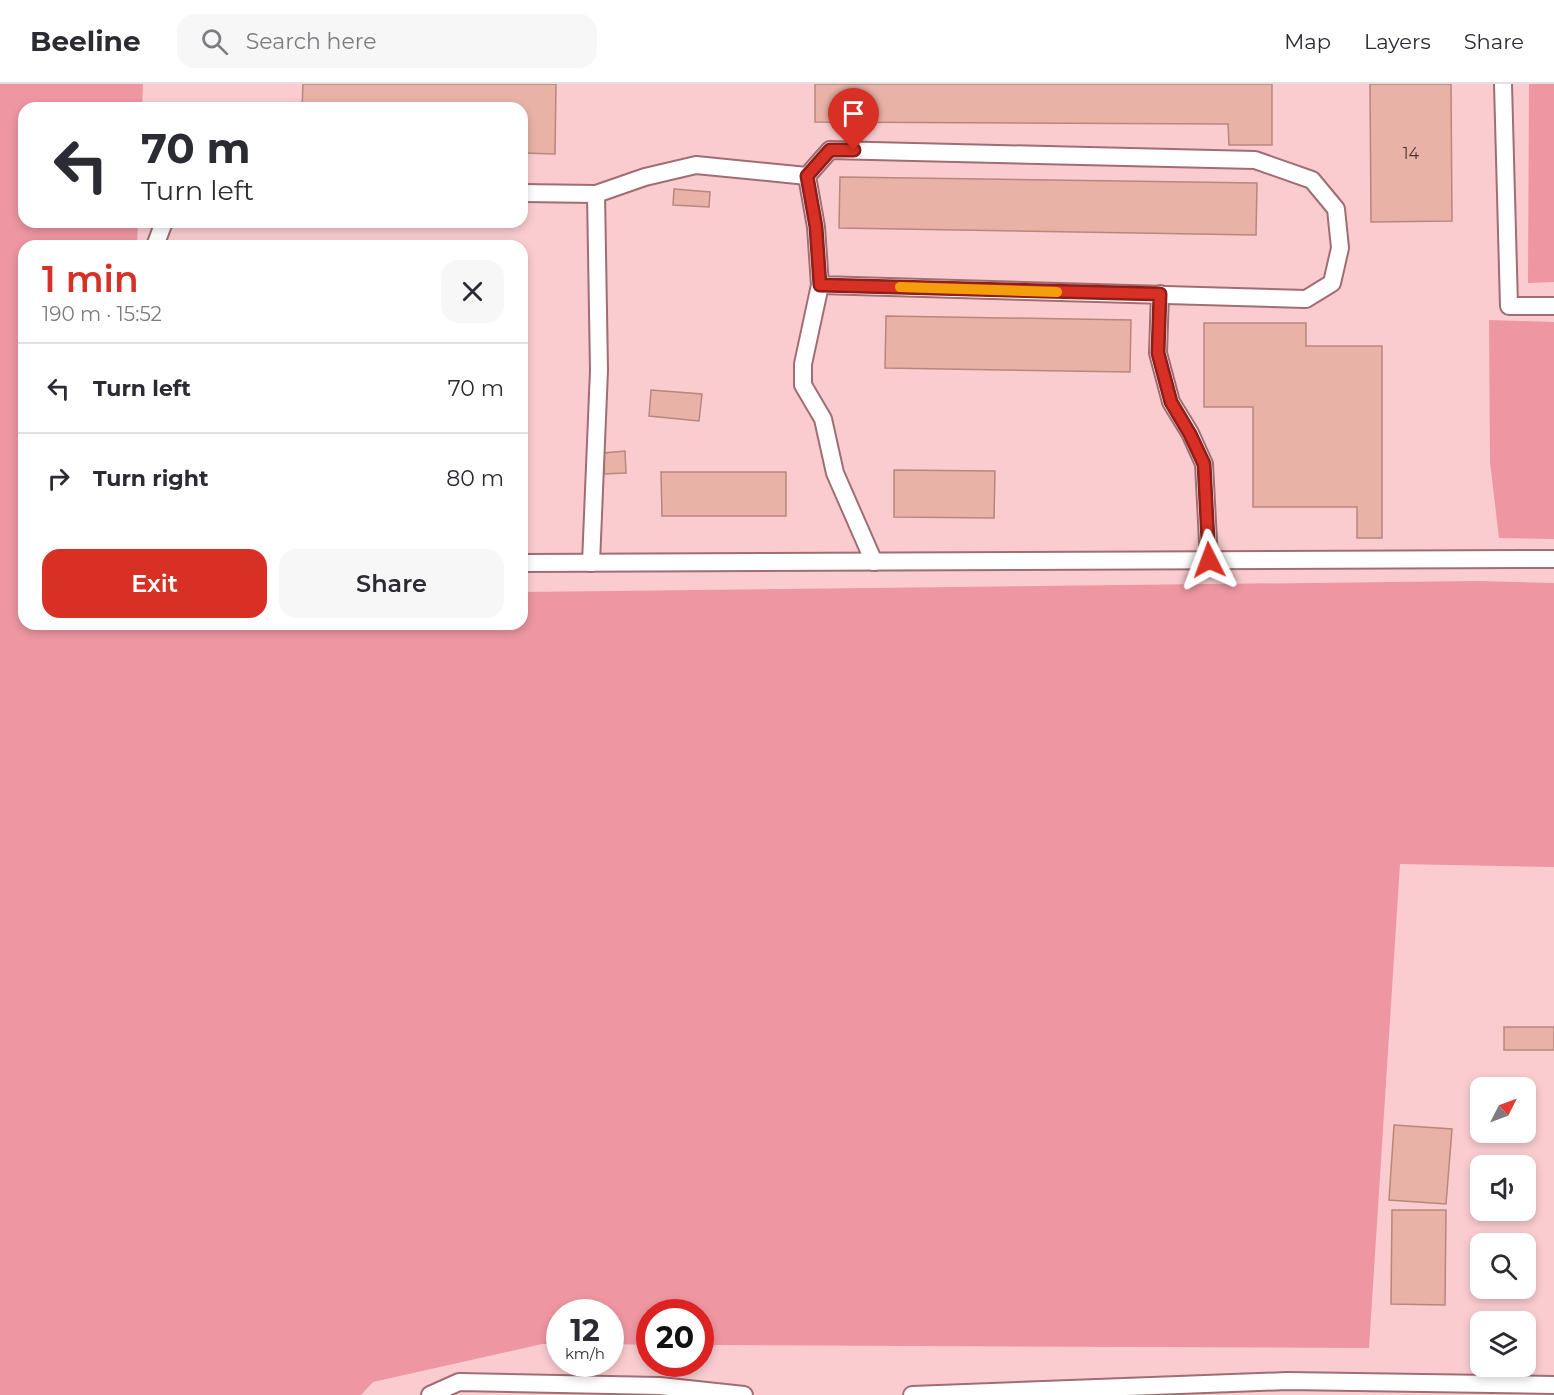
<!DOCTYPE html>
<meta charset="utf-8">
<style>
body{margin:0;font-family:Montserrat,sans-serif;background:#f7f7f7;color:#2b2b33;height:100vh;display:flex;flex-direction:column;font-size:22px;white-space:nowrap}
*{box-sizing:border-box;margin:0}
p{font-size:20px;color:#7c7c81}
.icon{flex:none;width:33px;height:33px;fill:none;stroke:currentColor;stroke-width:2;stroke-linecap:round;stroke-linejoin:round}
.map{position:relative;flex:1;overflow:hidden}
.drawer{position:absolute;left:18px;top:156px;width:510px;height:390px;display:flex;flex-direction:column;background:#fff;border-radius:18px;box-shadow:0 3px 9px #0003}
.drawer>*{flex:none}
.guide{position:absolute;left:18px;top:18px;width:510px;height:126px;border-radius:18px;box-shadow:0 3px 9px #0003;background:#fff;color:#2b2b33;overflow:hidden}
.needle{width:39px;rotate:48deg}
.controls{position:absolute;left:1470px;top:993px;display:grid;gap:12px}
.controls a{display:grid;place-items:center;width:66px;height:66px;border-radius:12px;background:#fff;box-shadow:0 3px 9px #0003;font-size:30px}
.speed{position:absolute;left:546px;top:1215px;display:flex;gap:12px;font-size:30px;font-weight:700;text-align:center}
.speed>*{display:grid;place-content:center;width:78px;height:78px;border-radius:50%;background:#fff;box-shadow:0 3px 9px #0003;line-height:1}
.speed small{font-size:15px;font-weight:400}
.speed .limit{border:9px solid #d22;background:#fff;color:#111}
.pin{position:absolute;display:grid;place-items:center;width:51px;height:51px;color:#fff;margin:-62px -26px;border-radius:50% 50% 50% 0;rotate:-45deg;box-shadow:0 0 6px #0007}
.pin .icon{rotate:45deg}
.me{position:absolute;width:66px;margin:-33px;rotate:357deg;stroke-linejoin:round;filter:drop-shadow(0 0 4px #0008)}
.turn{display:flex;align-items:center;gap:21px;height:126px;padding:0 24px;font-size:27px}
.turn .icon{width:78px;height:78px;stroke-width:2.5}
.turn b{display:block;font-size:42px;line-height:51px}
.round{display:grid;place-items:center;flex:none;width:63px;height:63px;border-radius:18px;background:#f7f7f7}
.summary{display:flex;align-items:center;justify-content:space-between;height:102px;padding:0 24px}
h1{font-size:36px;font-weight:600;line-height:45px;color:#d93025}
.action{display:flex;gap:12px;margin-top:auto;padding:12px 24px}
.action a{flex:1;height:69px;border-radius:18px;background:#d93025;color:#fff;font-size:24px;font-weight:600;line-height:69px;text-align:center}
.action a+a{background:#f7f7f7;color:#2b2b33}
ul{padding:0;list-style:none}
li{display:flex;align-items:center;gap:18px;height:90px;padding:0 24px;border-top:2px solid #e1e1e2}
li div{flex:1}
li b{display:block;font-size:22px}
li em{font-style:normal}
header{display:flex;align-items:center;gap:36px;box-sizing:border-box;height:84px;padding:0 30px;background:#fff;border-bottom:2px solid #e1e1e2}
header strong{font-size:28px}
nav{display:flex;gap:33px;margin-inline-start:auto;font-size:21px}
.search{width:420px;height:54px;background:#f7f7f7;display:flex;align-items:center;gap:15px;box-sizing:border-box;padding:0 21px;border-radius:18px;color:#7c7c81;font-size:22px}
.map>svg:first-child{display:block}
.green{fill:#ee96a1}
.building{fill:#e9b2a7;stroke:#b9867c;stroke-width:1.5}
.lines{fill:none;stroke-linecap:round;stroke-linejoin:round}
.service-casing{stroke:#a06d73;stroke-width:20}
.service{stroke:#fff;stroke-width:16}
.route-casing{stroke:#8d1f18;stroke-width:15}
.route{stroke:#d93025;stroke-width:10}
.slow{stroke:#f59e0b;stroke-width:10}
.labels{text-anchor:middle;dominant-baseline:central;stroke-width:6;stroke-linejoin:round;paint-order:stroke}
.number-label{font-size:16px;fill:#503534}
</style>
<header>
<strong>Beeline</strong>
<div class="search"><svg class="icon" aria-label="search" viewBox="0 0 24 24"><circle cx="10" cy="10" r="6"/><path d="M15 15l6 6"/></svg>Search here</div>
<nav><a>Map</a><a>Layers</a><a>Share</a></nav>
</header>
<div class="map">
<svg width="1554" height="1311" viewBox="0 0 1554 1311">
<rect width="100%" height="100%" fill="#faccd0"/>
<g class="green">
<polygon points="0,0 143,0 142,24 24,24 24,138 138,138 137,162 24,162 24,540 522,540 522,508 1478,497 1554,499 1554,783 1400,780 1369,1264 701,1261 700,1228 650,1228 649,1261 611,1260 610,1228 560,1228 559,1260 542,1260 373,1298 361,1311 0,1311"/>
<polygon points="1529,0 1554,0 1554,198 1528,199"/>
<polygon points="1489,236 1554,238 1554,455 1499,454 1490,378"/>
</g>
<g class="building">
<polygon points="303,0 556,0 555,70 522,69 522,24 302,24"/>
<polygon points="815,0 1272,0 1272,61 1229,61 1228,40 815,38"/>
<polygon points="1370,0 1451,0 1452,137 1371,138"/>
<polygon points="840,93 1257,99 1256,151 839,144"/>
<polygon points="674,105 710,108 709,123 673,121"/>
<polygon points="886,232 1131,236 1130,288 885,284"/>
<polygon points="1204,239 1306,239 1306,262 1382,262 1382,454 1357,454 1357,423 1253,423 1253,323 1204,323"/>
<polygon points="651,306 702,310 699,337 649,332"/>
<polygon points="625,367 626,389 604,390 603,369"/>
<polygon points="894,386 995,387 994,434 894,433"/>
<polygon points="661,388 786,388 786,432 662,432"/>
<rect x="1504" y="943" width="50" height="23"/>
<polygon points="1394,1041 1452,1045 1446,1120 1389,1116"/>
<polygon points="1392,1126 1446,1126 1445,1221 1391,1220"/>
</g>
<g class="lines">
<g class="service-casing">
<g id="service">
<polyline points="1503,0 1509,222 1554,222"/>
<polyline points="522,109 596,110 599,286 591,479"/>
<polyline points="596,110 645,93 696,81 807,92 830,66 1255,76 1312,96 1336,125 1340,164 1332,199 1306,215 820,201 816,143 807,92"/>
<polyline points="155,162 164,138"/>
<polyline points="820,201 803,280 803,301 823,335 835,389 874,478"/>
<polyline points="1160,210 1158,269 1171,318 1190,349 1204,380 1209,476"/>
<polyline points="522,479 1554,475"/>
<polyline points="430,1311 459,1298 660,1302 744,1311"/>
<polyline points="912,1311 1287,1297 1554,1301"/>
</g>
</g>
<use href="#service" class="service"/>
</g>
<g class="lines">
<g class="route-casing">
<polyline id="route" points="854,66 830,66 807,92 816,143 820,201 1160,210 1158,269 1171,318 1190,350 1204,380 1209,476"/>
</g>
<use href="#route" class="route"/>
<polyline class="slow" points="900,203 1057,208"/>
</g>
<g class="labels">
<g class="number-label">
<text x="1411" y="69">14</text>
</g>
</g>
</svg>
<div class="controls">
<a><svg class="needle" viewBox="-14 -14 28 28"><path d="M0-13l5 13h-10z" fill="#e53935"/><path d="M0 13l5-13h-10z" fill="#7c7c81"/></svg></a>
<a><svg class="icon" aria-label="sound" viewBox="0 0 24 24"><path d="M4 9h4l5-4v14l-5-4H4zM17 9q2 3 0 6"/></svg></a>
<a><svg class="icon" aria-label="search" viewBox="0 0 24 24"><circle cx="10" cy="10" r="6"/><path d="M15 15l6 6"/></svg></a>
<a><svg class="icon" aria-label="layers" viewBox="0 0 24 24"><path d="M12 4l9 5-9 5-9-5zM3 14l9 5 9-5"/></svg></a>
</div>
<div class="speed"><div>12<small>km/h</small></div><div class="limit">20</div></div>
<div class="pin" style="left:854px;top:66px;background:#d93025"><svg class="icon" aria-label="arrive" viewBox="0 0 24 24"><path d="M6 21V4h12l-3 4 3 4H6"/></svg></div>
<svg class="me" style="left:1209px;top:476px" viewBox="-20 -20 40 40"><path d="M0-17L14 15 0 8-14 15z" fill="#d93025" stroke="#fff" stroke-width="4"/></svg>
<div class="guide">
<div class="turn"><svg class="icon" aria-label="left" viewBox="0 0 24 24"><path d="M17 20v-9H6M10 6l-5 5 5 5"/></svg><div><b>70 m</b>Turn left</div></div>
</div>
<section class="drawer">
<div class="summary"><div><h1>1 min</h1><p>190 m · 15:52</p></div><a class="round"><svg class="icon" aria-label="close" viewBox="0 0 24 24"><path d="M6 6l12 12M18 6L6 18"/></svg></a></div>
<ul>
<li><svg class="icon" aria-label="left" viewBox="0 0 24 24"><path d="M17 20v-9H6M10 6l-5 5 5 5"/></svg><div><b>Turn left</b></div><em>70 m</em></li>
<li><svg class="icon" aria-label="right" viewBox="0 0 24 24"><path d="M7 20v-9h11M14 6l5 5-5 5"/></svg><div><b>Turn right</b></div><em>80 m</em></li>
</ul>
<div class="action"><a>Exit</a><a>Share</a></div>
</section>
</div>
